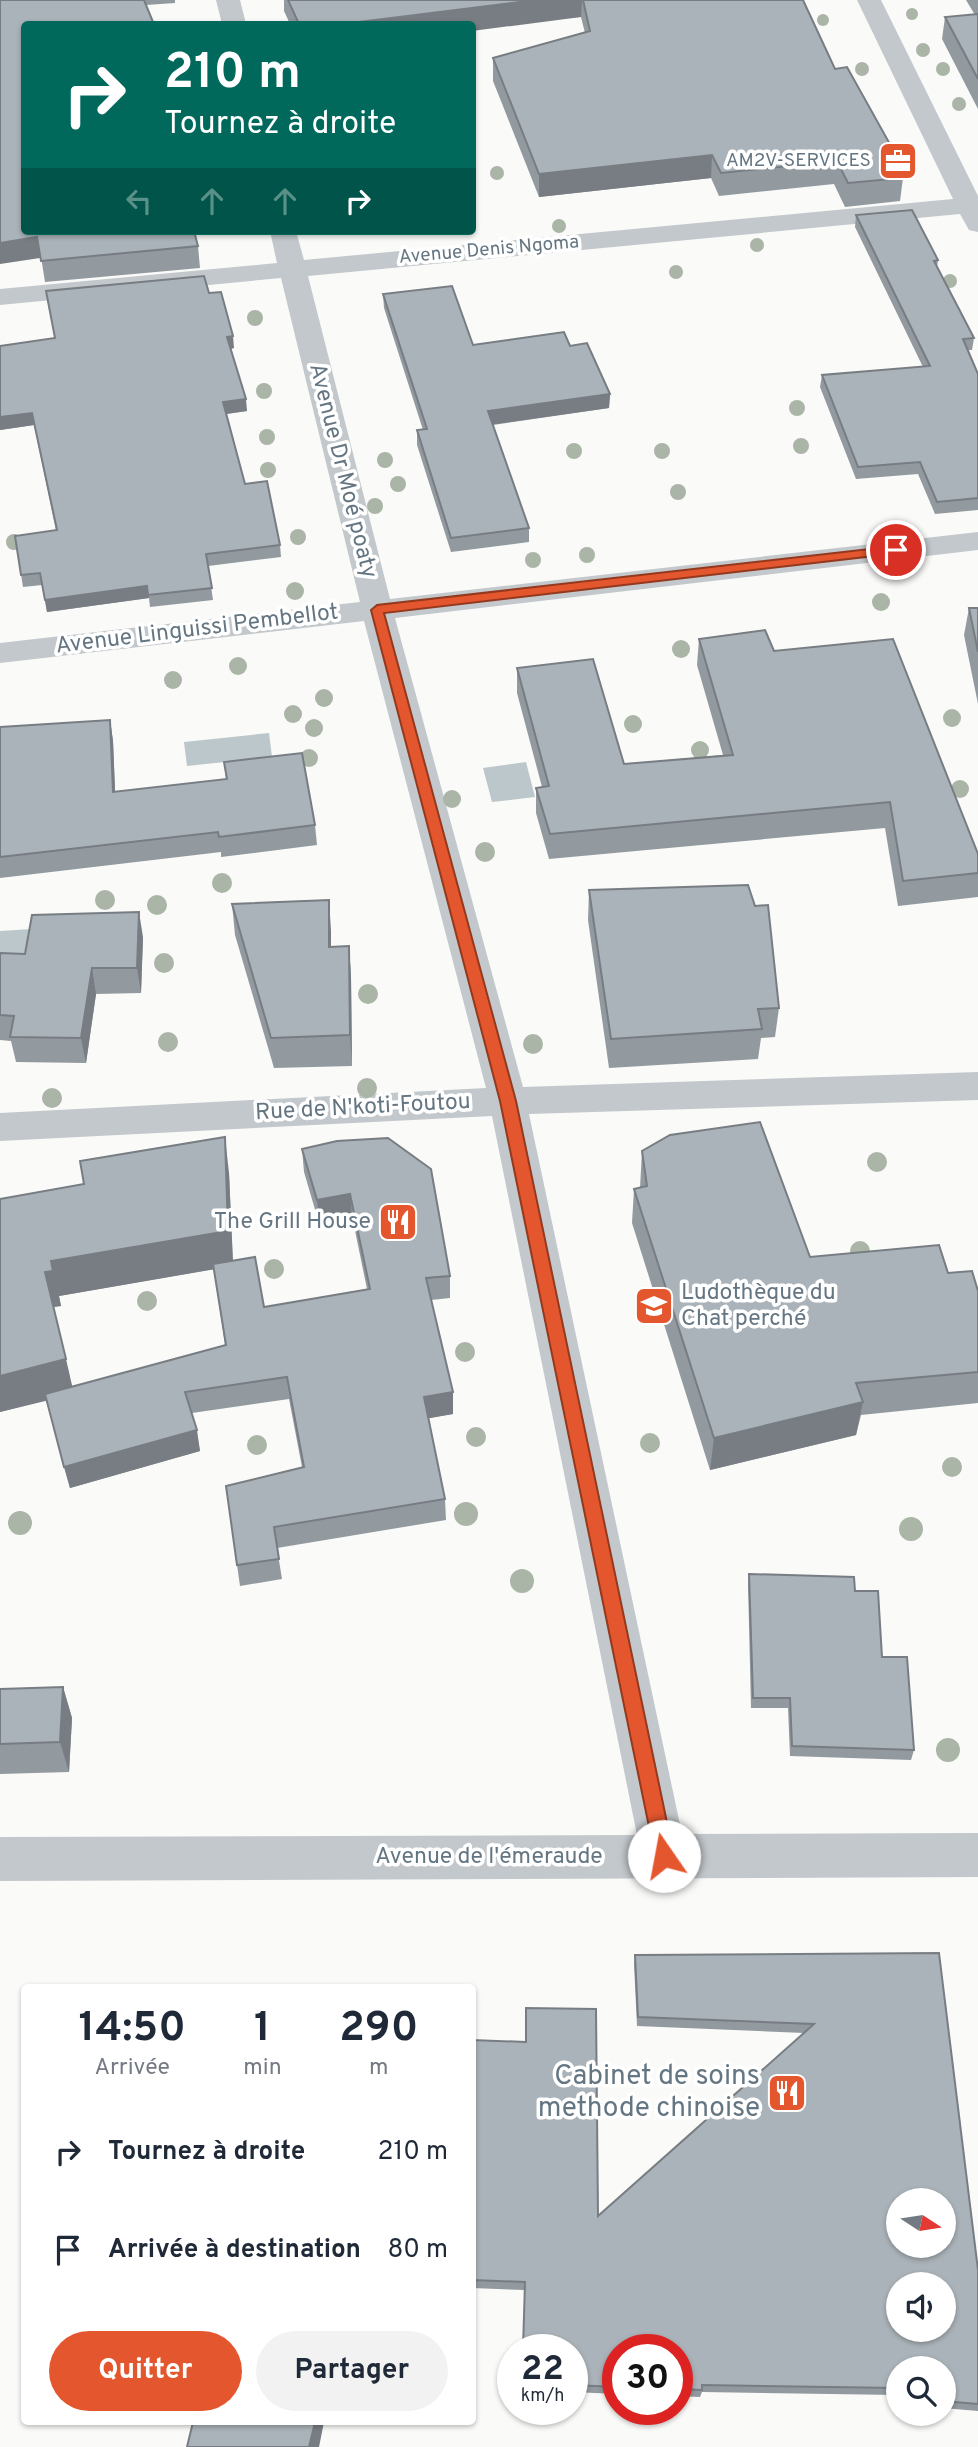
<!DOCTYPE html>
<html lang="fr">
<meta charset="utf-8">
<style>
body{margin:0;font-family:Overpass,sans-serif;background:#f2f2f3;color:#1f2937;height:100vh;display:flex;flex-direction:column;font-size:26px;white-space:nowrap}
*{box-sizing:border-box;margin:0}
p{font-size:23px;color:#747a83}
.icon{flex:none;width:38px;height:38px;fill:none;stroke:currentColor;stroke-width:2;stroke-linecap:round;stroke-linejoin:round}
.map{position:relative;flex:1;overflow:hidden}
.panel{position:absolute;left:21px;top:1984px;width:455px;height:441px;display:flex;flex-direction:column;background:#fff;border-radius:7px;box-shadow:0 2px 5px #0004}
.panel>*{flex:none}
.guide{position:absolute;left:21px;top:21px;width:455px;height:214px;border-radius:7px;box-shadow:0 2px 5px #0004;background:#00695c;color:#fff;overflow:hidden}
.needle{width:46px;rotate:102deg}
.tools{position:absolute;left:886px;top:2188px;display:grid;gap:14px}
.tools a{display:grid;place-items:center;width:70px;height:70px;border-radius:50%;background:#fff;box-shadow:0 2px 5px #0004;font-size:35px}
.speed{position:absolute;left:497px;top:2334px;display:flex;gap:14px;font-size:35px;font-weight:700;text-align:center}
.speed>*{display:grid;place-content:center;width:91px;height:91px;border-radius:50%;background:#fff;box-shadow:0 2px 5px #0004;line-height:1}
.speed small{font-size:18px;font-weight:400}
.speed .limit{border:10px solid #d22;background:#fff;color:#111}
.pin{position:absolute;display:grid;place-items:center;width:60px;height:60px;color:#fff;margin:-30px;border:4px solid #fff;border-radius:50%;box-shadow:0 2px 7px #0007}
.me{position:absolute;width:77px;margin:-38px;rotate:348deg;stroke-linejoin:round;filter:drop-shadow(0 0 5px #0008)}
.turn{display:flex;align-items:center;gap:24px;height:147px;padding:0 28px;font-size:32px}
.turn .icon{width:91px;height:91px;stroke-width:2.5}
.turn b{display:block;font-size:49px;line-height:60px}
.lanes{display:flex;align-items:center;height:66px;padding:0 28px;background:#0003;justify-content:center;gap:35px;direction:ltr}
.lanes .off{opacity:.35}
.eta{display:flex;justify-content:space-evenly;align-items:center;height:119px;text-align:center}
.eta b{font-size:42px;font-weight:700;line-height:49px}
.action{display:flex;gap:14px;margin-top:auto;padding:14px 28px}
.action a{flex:1;height:80px;border-radius:42px;background:#e4572e;color:#fff;font-size:28px;font-weight:700;line-height:80px;text-align:center}
.action a+a{background:#f2f2f3;color:#1f2937}
ul{padding:0;list-style:none}
li{display:flex;align-items:center;gap:21px;height:98px;padding:0 28px}
li div{flex:1}
li b{display:block;font-size:26px}
li em{font-style:normal}
.map>svg:first-child{display:block}
.water{fill:#bbc7cb}
.lines{fill:none;stroke-linecap:round;stroke-linejoin:round}
.minor{fill:#c3c8cc;fill-rule:evenodd}
.tree{fill:#aab4a7}
.wall{fill:#929a9f;fill-rule:evenodd}
.shaded-wall{fill:#777d82}
.building{fill:#aab3b9;stroke:#777d82;stroke-width:2;fill-rule:evenodd}
.route{fill:#e4572e;stroke:#94391e;stroke-width:2}
.labels{text-anchor:middle;dominant-baseline:central;stroke-width:7;stroke-linejoin:round;paint-order:stroke}
.far-poi-label{font-size:19px;fill:#657683;stroke:#fff;text-anchor:end}
.far-street-label{font-size:19px;fill:#657683;stroke:#fff}
.street-label{font-size:23px;fill:#657683;stroke:#fff}
.poi-label{font-size:23px;fill:#657683;stroke:#fff;text-anchor:end}
.near-poi-label{font-size:28px;fill:#657683;stroke:#fff;text-anchor:end}
</style>
<div class="map">
<svg width="978" height="2447" viewBox="0 0 978 2447">
<rect width="100%" height="100%" fill="#fafaf8"/>
<g class="water">
<polygon points="269,733 272,757 187,766 184,742"/>
<polygon points="526,762 535,797 492,802 483,768"/>
<polygon points="48,928 45,957 0,956 0,931"/>
</g>
<g class="lines">
<g class="minor">
<polygon points="216,0 240,0 246,24 222,24"/>
<polygon points="857,0 881,0 978,196 978,232 969,230 960,214 308,276 390,599 978,532 978,550 395,618 523,1087 978,1072 978,1100 529,1114 682,1834 978,1833 978,1877 0,1881 0,1837 637,1835 492,1116 0,1141 0,1113 486,1088 364,621 0,663 0,643 360,602 281,278 0,305 0,289 277,263 270,231 296,231 304,260 953,199"/>
</g>
</g>
<g class="tree">
<circle cx="912" cy="14" r="6"/>
<circle cx="823" cy="20" r="6"/>
<circle cx="923" cy="50" r="7"/>
<circle cx="862" cy="69" r="7"/>
<circle cx="943" cy="69" r="7"/>
<circle cx="959" cy="104" r="7"/>
<circle cx="497" cy="173" r="7"/>
<circle cx="559" cy="226" r="7"/>
<circle cx="757" cy="245" r="7"/>
<circle cx="676" cy="272" r="7"/>
<circle cx="950" cy="281" r="7"/>
<circle cx="255" cy="318" r="8"/>
<circle cx="264" cy="391" r="8"/>
<circle cx="797" cy="408" r="8"/>
<circle cx="267" cy="437" r="8"/>
<circle cx="801" cy="446" r="8"/>
<circle cx="574" cy="451" r="8"/>
<circle cx="662" cy="451" r="8"/>
<circle cx="385" cy="460" r="8"/>
<circle cx="268" cy="470" r="8"/>
<circle cx="398" cy="484" r="8"/>
<circle cx="678" cy="492" r="8"/>
<circle cx="375" cy="506" r="8"/>
<circle cx="298" cy="537" r="8"/>
<circle cx="14" cy="542" r="8"/>
<circle cx="587" cy="555" r="8"/>
<circle cx="533" cy="560" r="8"/>
<circle cx="295" cy="591" r="9"/>
<circle cx="881" cy="602" r="9"/>
<circle cx="681" cy="649" r="9"/>
<circle cx="238" cy="666" r="9"/>
<circle cx="173" cy="680" r="9"/>
<circle cx="324" cy="698" r="9"/>
<circle cx="293" cy="714" r="9"/>
<circle cx="952" cy="718" r="9"/>
<circle cx="633" cy="724" r="9"/>
<circle cx="314" cy="728" r="9"/>
<circle cx="700" cy="750" r="9"/>
<circle cx="309" cy="758" r="9"/>
<circle cx="960" cy="789" r="9"/>
<circle cx="452" cy="799" r="9"/>
<circle cx="485" cy="852" r="10"/>
<circle cx="222" cy="883" r="10"/>
<circle cx="105" cy="900" r="10"/>
<circle cx="157" cy="905" r="10"/>
<circle cx="164" cy="963" r="10"/>
<circle cx="368" cy="994" r="10"/>
<circle cx="168" cy="1042" r="10"/>
<circle cx="533" cy="1044" r="10"/>
<circle cx="367" cy="1088" r="10"/>
<circle cx="52" cy="1098" r="10"/>
<circle cx="877" cy="1162" r="10"/>
<circle cx="860" cy="1251" r="10"/>
<circle cx="274" cy="1269" r="10"/>
<circle cx="147" cy="1301" r="10"/>
<circle cx="465" cy="1352" r="10"/>
<circle cx="476" cy="1437" r="10"/>
<circle cx="650" cy="1443" r="10"/>
<circle cx="257" cy="1445" r="10"/>
<circle cx="952" cy="1467" r="10"/>
<circle cx="466" cy="1514" r="12"/>
<circle cx="20" cy="1523" r="12"/>
<circle cx="911" cy="1529" r="12"/>
<circle cx="522" cy="1581" r="12"/>
<circle cx="948" cy="1750" r="12"/>
</g>
<g class="wall">
<polygon points="0,0 175,0 175,3 146,5 153,24 24,24 198,246 200,268 45,282"/>
<polygon points="284,0 803,0 835,69 896,155 895,163 903,178 900,201 845,207 834,184 719,196 711,178 539,197 493,81 493,58 585,33 581,17 472,24 290,24 284,11"/>
<polygon points="966,0 978,0 978,109 942,39 945,17 975,15"/>
<polygon points="856,215 938,260 937,267 974,338 972,350 968,350 978,374 978,510 935,514 918,474 856,479 820,387 822,375 923,367 855,227"/>
<polygon points="209,293 234,348 231,349 247,411 227,414 245,484 280,545 281,557 208,566 213,600 150,607 149,598 47,612 42,585 23,587 15,536 56,530 34,425 0,430 0,346 55,339"/>
<polygon points="383,294 473,345 570,346 610,394 609,408 493,425 529,528 529,542 451,552 417,445 417,430 423,430 384,308"/>
<polygon points="969,608 978,608 978,704 964,635"/>
<polygon points="699,639 774,651 978,854 978,897 898,906 885,828 549,859 536,813 536,788 542,787 517,693 517,668 624,764 723,755 697,665"/>
<polygon points="110,720 113,741 115,792 226,779 224,762 315,825 317,845 221,857 221,852 0,878 0,727"/>
<polygon points="589,890 779,1008 775,1037 761,1038 758,1059 609,1068 588,920"/>
<polygon points="232,904 331,931 331,947 349,946 351,977 352,1066 274,1068 235,935"/>
<polygon points="143,937 141,993 96,994 86,1063 16,1062 11,1041 0,1040 0,953 25,954"/>
<path d="M302 1149 450 1276V1298L431 1300 453 1414 428 1418 445 1499 446 1520 277 1548 282 1579 240 1586 226 1486 302 1467 289 1399 192 1413 200 1451 70 1488 46 1400 0 1412V1199L229 1173 233 1261 264 1307 367 1289 352 1216 319 1223 304 1172ZM214 1269 225 1345 72 1387 53 1307 61 1306 59 1296Z"/>
<polygon points="642,1151 810,1257 948,1273 978,1291 978,1403 861,1415 856,1435 710,1470 632,1223 634,1189 640,1188"/>
<polygon points="749,1574 855,1591 882,1657 914,1750 911,1760 790,1756 788,1708 751,1708 748,1584"/>
<polygon points="63,1687 72,1718 69,1772 0,1774 0,1689"/>
<polygon points="939,1953 978,2270 978,2411 943,2408 943,2368 898,2368 898,2395 702,2392 700,2397 677,2396 677,2350 618,2350 618,2394 572,2392 572,2350 524,2290 472,2288 472,2040 598,2216 804,2033 637,2026 634,1964 635,1955"/>
</g>
<g class="shaded-wall">
<polygon points="536,0 582,0 581,17 472,31 472,24 343,24"/>
<polygon points="153,22 153,24 134,24"/>
<polygon points="712,155 711,178 539,197 539,174"/>
<polygon points="37,237 40,258 0,264 0,243"/>
<polygon points="233,336 234,348 228,349 227,337"/>
<polygon points="610,394 609,408 488,425 488,411"/>
<polygon points="246,399 247,411 225,414 223,402"/>
<polygon points="32,413 34,425 0,430 0,417"/>
<polygon points="147,586 149,598 47,612 45,600"/>
<polygon points="110,720 113,741 116,813 113,792"/>
<polygon points="329,900 331,931 331,978 329,947"/>
<polygon points="139,912 143,937 141,993 137,968"/>
<polygon points="349,946 351,977 352,1066 350,1035"/>
<polygon points="92,968 96,994 86,1063 81,1038"/>
<polygon points="225,1137 229,1173 233,1266 59,1296 61,1306 53,1307 45,1272 51,1261"/>
<polygon points="350,1194 352,1216 319,1223 317,1200"/>
<polygon points="66,1359 74,1394 0,1412 0,1376"/>
<polygon points="453,1392 453,1414 425,1419 424,1397"/>
<polygon points="863,1402 856,1435 710,1470 714,1438"/>
<polygon points="197,1430 200,1451 70,1488 64,1467"/>
<polygon points="63,1687 72,1718 69,1772 60,1742"/>
<polygon points="315,2422 324,2422 319,2447 309,2447"/>
</g>
<g class="building">
<polygon points="0,0 144,0 153,22 134,24 24,24 24,231 194,231 198,246 41,261 37,237 0,243"/>
<polygon points="288,0 536,0 343,24 299,24"/>
<polygon points="583,0 803,0 835,69 847,67 896,155 891,156 903,178 848,183 837,161 721,173 712,155 539,174 493,58 590,31"/>
<polygon points="978,14 978,79 945,17"/>
<polygon points="912,210 938,260 934,261 974,338 963,339 978,374 978,498 937,502 920,462 858,467 822,375 930,366 856,215"/>
<polygon points="204,276 209,293 221,292 233,336 227,337 246,399 223,402 245,484 267,481 280,545 206,554 212,588 148,595 147,586 45,600 40,573 21,575 15,536 57,530 32,413 0,417 0,346 55,338 46,291"/>
<polygon points="452,286 473,345 564,332 570,346 587,343 610,394 488,411 529,528 451,538 417,430 427,429 383,294"/>
<polygon points="969,608 978,608 978,652"/>
<polygon points="765,630 774,651 893,639 978,854 978,873 903,881 890,802 550,834 536,788 549,786 517,668 593,659 624,764 733,755 699,639"/>
<polygon points="110,720 113,792 227,779 224,762 302,753 315,825 219,837 218,832 0,857 0,727"/>
<polygon points="748,885 755,906 768,905 779,1008 758,1009 762,1029 611,1039 589,890"/>
<polygon points="329,900 329,947 349,946 350,1035 271,1038 232,904"/>
<polygon points="139,912 137,968 92,968 81,1038 10,1037 14,1016 0,1015 0,953 25,954 32,915"/>
<polygon points="760,1122 810,1257 939,1245 948,1273 972,1271 978,1291 978,1372 856,1383 863,1402 714,1438 634,1189 647,1186 642,1151 670,1135"/>
<polygon points="225,1137 228,1231 51,1261 53,1271 45,1272 66,1359 0,1376 0,1199 84,1184 80,1161"/>
<polygon points="388,1138 431,1169 450,1276 426,1278 453,1392 424,1397 445,1499 274,1527 279,1559 237,1565 226,1486 304,1467 287,1377 185,1392 197,1430 64,1467 45,1394 226,1345 213,1264 255,1257 264,1307 370,1289 350,1194 317,1200 302,1149 337,1141"/>
<polygon points="749,1574 854,1577 855,1591 878,1591 882,1657 907,1657 914,1750 792,1746 790,1698 753,1698"/>
<polygon points="63,1687 60,1742 0,1744 0,1689"/>
<path d="M939 1953 978 2270V2404L943 2401V2368H898V2388L702 2385V2390L677 2389V2350H618V2387L572 2385V2350H523L525 2282 472 2280V2040L526 2042V2008L596 2009 598 2216 814 2024 638 2017 635 1955ZM898 2200H943V2245H898ZM898 2284H943V2329H898Z"/>
<polygon points="193,2422 315,2422 309,2447 187,2447"/>
</g>
<polygon class="route" points="896,546 900,548 900,553 384,613 516,1101 674,1856 671,1862 664,1865 658,1862 655,1856 500,1101 371,610 377,605"/>
<defs>
<g id="office-square" transform="scale(2.0125)"><rect x="-9" y="-9" width="18" height="18" rx="4" fill="#e4572e" stroke="#fff"/><path d="M-6-3h4V-5.5h4V-3h4V5H-6ZM-1-4.5V-3h2v-1.5ZM-6 0V1H6V0Z" fill="#fff"/></g>
<g id="restaurant-square" transform="scale(2.0125)"><rect x="-9" y="-9" width="18" height="18" rx="4" fill="#e4572e" stroke="#fff"/><path d="M-5-6h1v4h1v-4h1v4h1v-4h1v5L-1.5 .5V6h-2V.5L-5-1ZM5-6V6H3V1.5H1.5Q1.5-4 5-6Z" fill="#fff"/></g>
<g id="school-square" transform="scale(2.0125)"><rect x="-9" y="-9" width="18" height="18" rx="4" fill="#e4572e" stroke="#fff"/><path d="M0-5L7-2L0 1L-7-2ZM-4 1L0 2.5L4 1V4Q0 6-4 4Z" fill="#fff"/></g>
</defs>
<g fill-rule="evenodd">
<use href="#office-square" x="898" y="161"/>
<use href="#restaurant-square" x="398" y="1222"/>
<use href="#school-square" x="654" y="1306"/>
<use href="#restaurant-square" x="787" y="2093"/>
</g>
<g class="labels">
<g class="far-poi-label">
<text x="871" y="161">AM2V-SERVICES</text>
</g>
<g class="far-street-label">
<text transform="translate(489 250) rotate(-5)">Avenue Denis Ngoma</text>
</g>
<g class="street-label">
<text transform="translate(342 471) rotate(76)">Avenue Dr Moé poaty</text>
<text transform="translate(197 630) rotate(-7)">Avenue Linguissi Pembellot</text>
<text transform="translate(363 1108) rotate(-3)">Rue de N'koti-Foutou</text>
<text x="489" y="1857">Avenue de l'émeraude</text>
</g>
<g class="poi-label">
<text x="371" y="1222">The Grill House</text>
<text x="681" y="1293" text-anchor="start">Ludothèque du<tspan x="681" dy="26">Chat perché</tspan></text>
</g>
<g class="near-poi-label">
<text x="760" y="2077">Cabinet de soins<tspan x="760" dy="32">methode chinoise</tspan></text>
</g>
</g>
</svg>
<div class="tools">
<a><svg class="needle" viewBox="-14 -14 28 28"><path d="M0-13l5 13h-10z" fill="#e53935"/><path d="M0 13l5-13h-10z" fill="#747a83"/></svg></a>
<a><svg class="icon" aria-label="sound" viewBox="0 0 24 24"><path d="M4 9h4l5-4v14l-5-4H4zM17 9q2 3 0 6"/></svg></a>
<a><svg class="icon" aria-label="search" viewBox="0 0 24 24"><circle cx="10" cy="10" r="6"/><path d="M15 15l6 6"/></svg></a>
</div>
<div class="speed"><div>22<small>km/h</small></div><div class="limit">30</div></div>
<div class="pin" style="left:896px;top:550px;background:#d93025"><svg class="icon" aria-label="arrive" viewBox="0 0 24 24"><path d="M6 21V4h12l-3 4 3 4H6"/></svg></div>
<svg class="me" style="left:664px;top:1856px" viewBox="-20 -20 40 40"><circle r="19" fill="#fff"/><path d="M0-13L10 11 0 6-10 11z" fill="#e4572e"/></svg>
<div class="guide">
<div class="turn"><svg class="icon" aria-label="right" viewBox="0 0 24 24"><path d="M7 20v-9h11M14 6l5 5-5 5"/></svg><div><b>210 m</b>Tournez à droite</div></div>
<div class="lanes"><svg class="icon off" aria-label="left" viewBox="0 0 24 24"><path d="M17 20v-9H6M10 6l-5 5 5 5"/></svg><svg class="icon off" aria-label="ahead" viewBox="0 0 24 24"><path d="M12 20V5M6 11l6-6 6 6"/></svg><svg class="icon off" aria-label="ahead" viewBox="0 0 24 24"><path d="M12 20V5M6 11l6-6 6 6"/></svg><svg class="icon" aria-label="right" viewBox="0 0 24 24"><path d="M7 20v-9h11M14 6l5 5-5 5"/></svg></div>
</div>
<section class="panel">
<div class="eta">
<div><b>14:50</b><p>Arrivée</p></div>
<div><b>1</b><p>min</p></div>
<div><b>290</b><p>m</p></div>
</div>
<ul>
<li><svg class="icon" aria-label="right" viewBox="0 0 24 24"><path d="M7 20v-9h11M14 6l5 5-5 5"/></svg><div><b>Tournez à droite</b></div><em>210 m</em></li>
<li><svg class="icon" aria-label="arrive" viewBox="0 0 24 24"><path d="M6 21V4h12l-3 4 3 4H6"/></svg><div><b>Arrivée à destination</b></div><em>80 m</em></li>
</ul>
<div class="action"><a>Quitter</a><a>Partager</a></div>
</section>
</div>
